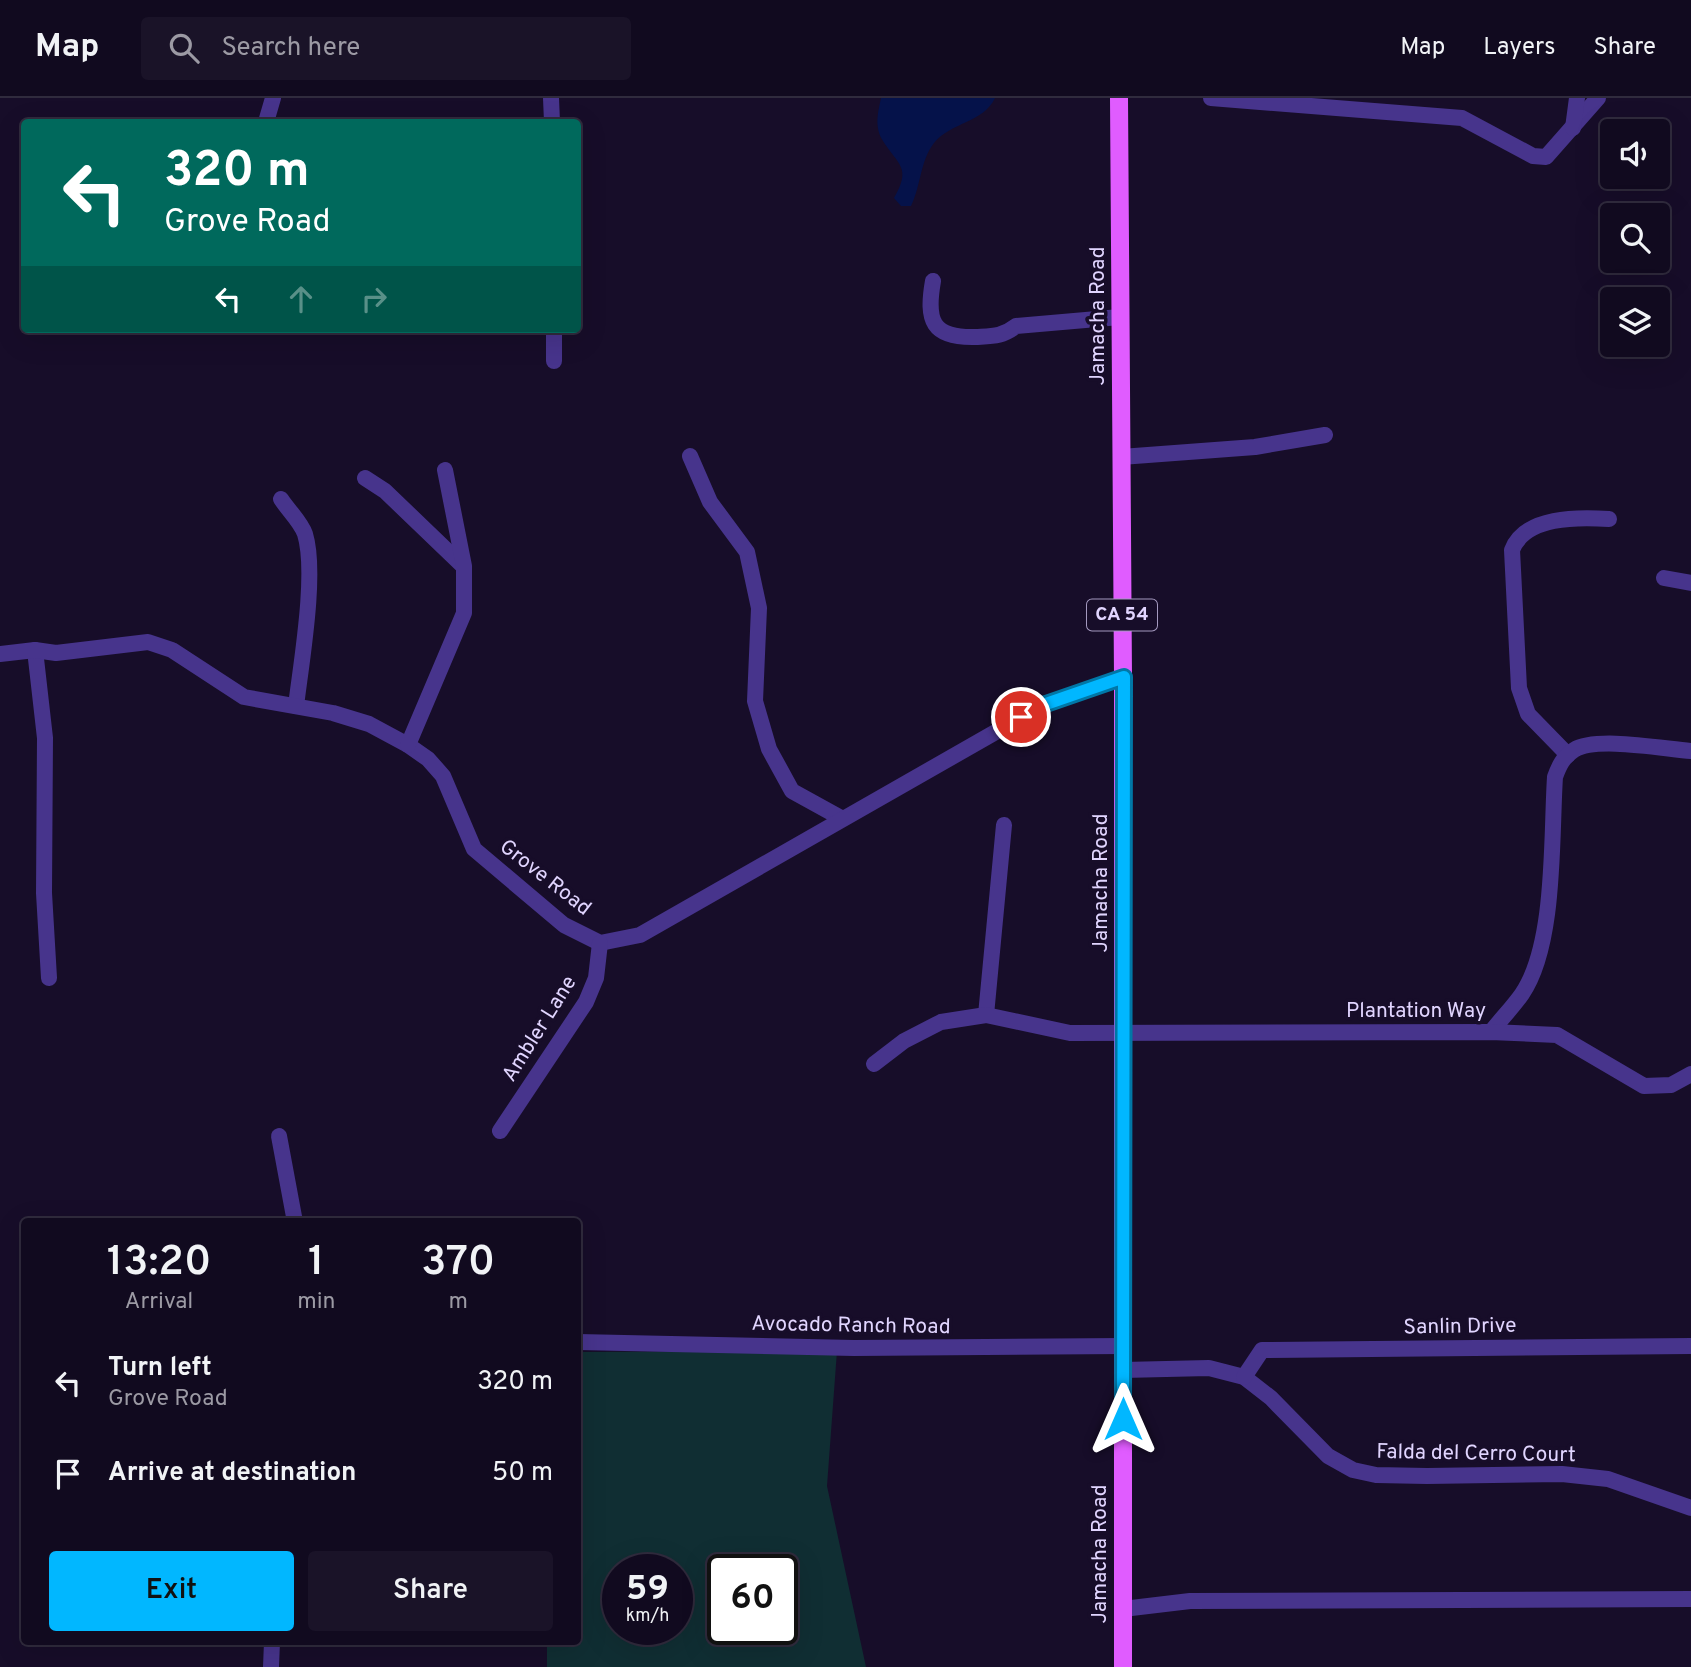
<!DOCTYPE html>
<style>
body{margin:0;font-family:Overpass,sans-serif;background:#1a1328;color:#f1f3f6;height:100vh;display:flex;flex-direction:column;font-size:26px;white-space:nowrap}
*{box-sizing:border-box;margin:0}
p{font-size:23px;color:#9c9aa4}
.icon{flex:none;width:38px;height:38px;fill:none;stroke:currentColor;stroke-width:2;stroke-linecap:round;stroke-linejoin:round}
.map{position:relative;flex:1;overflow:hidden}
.panel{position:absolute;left:21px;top:1120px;width:560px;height:427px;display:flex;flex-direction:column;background:#110a1f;border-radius:7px;box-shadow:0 7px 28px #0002,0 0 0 2px #302b3d}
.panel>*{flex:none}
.top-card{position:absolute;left:21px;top:21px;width:560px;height:214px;border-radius:7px;box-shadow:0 7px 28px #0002,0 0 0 2px #302b3d;background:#00695c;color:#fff;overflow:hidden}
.tools{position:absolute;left:1600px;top:21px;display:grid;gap:14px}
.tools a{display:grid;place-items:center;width:70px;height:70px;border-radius:7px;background:#110a1f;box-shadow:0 7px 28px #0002,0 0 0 2px #302b3d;font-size:35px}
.speed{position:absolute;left:602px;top:1456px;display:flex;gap:14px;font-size:35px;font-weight:700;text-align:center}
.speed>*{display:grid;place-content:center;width:91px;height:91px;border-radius:50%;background:#110a1f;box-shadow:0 7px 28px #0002,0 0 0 2px #302b3d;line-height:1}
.speed small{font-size:18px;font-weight:400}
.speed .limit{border:4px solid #111;border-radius:10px;background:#fff;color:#111}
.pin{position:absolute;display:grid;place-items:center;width:60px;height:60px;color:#fff;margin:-30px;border:4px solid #fff;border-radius:50%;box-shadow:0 2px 7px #0007}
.me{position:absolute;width:77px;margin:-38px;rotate:0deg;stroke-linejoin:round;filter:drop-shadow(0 0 5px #0008)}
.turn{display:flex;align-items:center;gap:24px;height:147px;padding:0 28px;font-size:32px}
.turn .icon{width:91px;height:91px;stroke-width:2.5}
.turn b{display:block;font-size:49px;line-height:60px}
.lanes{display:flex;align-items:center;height:66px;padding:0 28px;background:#0003;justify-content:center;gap:35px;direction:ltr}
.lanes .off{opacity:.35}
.eta{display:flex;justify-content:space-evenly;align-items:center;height:119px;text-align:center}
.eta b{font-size:42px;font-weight:600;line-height:49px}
.primary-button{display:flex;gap:14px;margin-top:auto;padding:14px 28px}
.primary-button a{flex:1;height:80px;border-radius:7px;background:#01b7ff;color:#111;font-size:28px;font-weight:600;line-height:80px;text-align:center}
.primary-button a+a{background:#1a1328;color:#f1f3f6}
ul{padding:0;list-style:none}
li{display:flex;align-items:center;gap:21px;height:91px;padding:0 28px}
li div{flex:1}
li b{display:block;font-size:26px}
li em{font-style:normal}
header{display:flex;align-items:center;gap:42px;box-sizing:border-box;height:98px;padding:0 35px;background:#110a1f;border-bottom:2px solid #302b3d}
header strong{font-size:33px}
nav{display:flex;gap:38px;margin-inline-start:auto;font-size:24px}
.search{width:490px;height:63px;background:#1a1328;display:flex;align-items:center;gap:18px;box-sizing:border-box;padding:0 24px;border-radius:7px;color:#9c9aa4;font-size:26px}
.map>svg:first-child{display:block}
.green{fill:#102e33;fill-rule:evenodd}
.water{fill:#05124a}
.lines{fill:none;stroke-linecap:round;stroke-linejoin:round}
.minor{stroke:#47348c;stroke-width:16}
.major{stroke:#e05cff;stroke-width:18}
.route-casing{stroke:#0177a6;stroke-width:18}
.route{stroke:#01b7ff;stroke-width:12}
.labels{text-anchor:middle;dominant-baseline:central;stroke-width:7;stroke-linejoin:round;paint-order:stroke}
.shield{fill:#170d29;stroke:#a499bf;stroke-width:2}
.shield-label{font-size:19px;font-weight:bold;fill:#e1d5ff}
.street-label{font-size:21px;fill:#e1d5ff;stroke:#170d29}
</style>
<header>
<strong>Map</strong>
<div class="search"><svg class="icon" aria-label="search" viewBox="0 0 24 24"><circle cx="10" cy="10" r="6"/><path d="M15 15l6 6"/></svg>Search here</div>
<nav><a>Map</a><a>Layers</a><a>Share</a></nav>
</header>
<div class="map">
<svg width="1691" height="1569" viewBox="0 0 1691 1569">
<rect width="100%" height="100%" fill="#170d29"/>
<path class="green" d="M837 1253 827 1388 866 1569H547V1544H578V1254ZM618 1472H677V1531H618ZM723 1472H782V1531H723Z"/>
<path class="water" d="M881 0H995C983 25 951 24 934 45 920 63 921 88 911 108H901L894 100C912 69 898 67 883 43 874 29 878 14 881 0Z"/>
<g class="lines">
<g class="minor">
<polyline points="551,0 552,24"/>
<polyline points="1211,0 1462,20 1533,58 1546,59 1598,0"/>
<polyline points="266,24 273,0"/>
<polyline points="1573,30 1577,0"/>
<path d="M933 183C926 223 932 240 975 239 992 238 1002 239 1016 228L1120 219"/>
<polyline points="554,231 554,263"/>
<polyline points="690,358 710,404 747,454 759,510 755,603 769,651 792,693 841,720"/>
<polyline points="1121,359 1255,349 1325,337"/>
<polyline points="365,380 385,393 462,467"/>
<path d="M281 401C288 412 301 424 305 436 317 475 301 566 296 608"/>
<polyline points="1664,480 1691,485"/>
<polyline points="35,552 45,640 44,795 49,880"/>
<polyline points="0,556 35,552 56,555 148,544 172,552 244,599 333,615 369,626 408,647 428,661 443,678 474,751 564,827 600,845 640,837 1043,607 1123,579"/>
<polyline points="408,647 464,515 464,468 445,372"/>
<path d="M1568 657 1528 616 1519 590 1512 452C1525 418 1578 419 1609 421"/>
<polyline points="986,917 1004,727"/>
<path d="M1491 934C1501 921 1513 909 1522 896 1556 846 1551 739 1555 679 1559 668 1563 659 1574 652 1596 638 1664 651 1691 653"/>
<polyline points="874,966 904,943 941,924 986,917 1070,935 1491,934 1557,937 1644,988 1671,987 1691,976"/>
<polyline points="500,1033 586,904 596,880 600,845"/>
<polyline points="279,1038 295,1124"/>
<polyline points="578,1244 854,1250 1124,1248"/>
<polyline points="1123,1272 1209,1270 1244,1279 1271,1300 1328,1358 1353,1372 1376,1377 1427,1378 1562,1376 1608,1381 1691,1410"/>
<polyline points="1244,1279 1262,1252 1691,1248"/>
<polyline points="1123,1511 1190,1503 1691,1501"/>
<polyline points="271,1569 272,1544"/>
</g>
<polyline class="major" points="1119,0 1123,579 1123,1569"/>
</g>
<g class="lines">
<g class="route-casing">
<polyline id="route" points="1021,619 1043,607 1124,579 1123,1321"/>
</g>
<use href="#route" class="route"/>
</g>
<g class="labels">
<rect class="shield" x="1087" y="501.5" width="70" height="31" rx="5"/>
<g class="shield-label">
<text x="1122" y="517">CA 54</text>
</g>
<g class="street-label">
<text transform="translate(1098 218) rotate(-90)">Jamacha Road</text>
<text transform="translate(545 780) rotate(38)">Grove Road</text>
<text transform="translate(1101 785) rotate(-90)">Jamacha Road</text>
<text x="1416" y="913">Plantation Way</text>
<text transform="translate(540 931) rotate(-58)">Ambler Lane</text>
<text transform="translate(851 1228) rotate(1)">Avocado Ranch Road</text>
<text transform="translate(1460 1229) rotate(-1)">Sanlin Drive</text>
<text transform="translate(1476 1356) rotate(1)">Falda del Cerro Court</text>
<text transform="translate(1100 1456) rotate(-90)">Jamacha Road</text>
</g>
</g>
</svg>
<div class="tools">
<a><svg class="icon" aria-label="sound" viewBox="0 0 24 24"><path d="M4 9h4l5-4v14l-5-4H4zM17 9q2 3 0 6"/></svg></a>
<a><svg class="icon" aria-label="search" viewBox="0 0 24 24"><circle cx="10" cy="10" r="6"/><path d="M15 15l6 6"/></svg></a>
<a><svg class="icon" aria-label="layers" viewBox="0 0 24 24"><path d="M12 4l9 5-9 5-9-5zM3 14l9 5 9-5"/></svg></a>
</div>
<div class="speed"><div>59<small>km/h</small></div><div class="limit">60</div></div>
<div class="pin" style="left:1021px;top:619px;background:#d93025"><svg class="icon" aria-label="arrive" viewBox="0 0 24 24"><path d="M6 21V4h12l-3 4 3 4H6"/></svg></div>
<svg class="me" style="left:1123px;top:1321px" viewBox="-20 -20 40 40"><path d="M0-17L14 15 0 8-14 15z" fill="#01b7ff" stroke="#fff" stroke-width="4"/></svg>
<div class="top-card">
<div class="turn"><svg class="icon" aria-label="left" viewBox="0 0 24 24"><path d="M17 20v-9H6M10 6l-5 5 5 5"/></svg><div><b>320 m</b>Grove Road</div></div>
<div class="lanes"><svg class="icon" aria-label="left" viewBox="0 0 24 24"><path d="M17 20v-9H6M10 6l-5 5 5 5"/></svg><svg class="icon off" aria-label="ahead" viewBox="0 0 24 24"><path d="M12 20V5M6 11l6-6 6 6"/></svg><svg class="icon off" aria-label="right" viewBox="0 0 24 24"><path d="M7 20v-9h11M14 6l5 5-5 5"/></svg></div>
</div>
<section class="panel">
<div class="eta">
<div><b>13:20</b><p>Arrival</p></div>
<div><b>1</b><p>min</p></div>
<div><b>370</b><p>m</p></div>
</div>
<ul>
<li><svg class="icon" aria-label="left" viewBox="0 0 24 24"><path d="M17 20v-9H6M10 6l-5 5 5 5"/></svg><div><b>Turn left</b><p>Grove Road</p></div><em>320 m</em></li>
<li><svg class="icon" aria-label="arrive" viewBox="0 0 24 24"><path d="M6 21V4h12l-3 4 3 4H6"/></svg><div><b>Arrive at destination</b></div><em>50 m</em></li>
</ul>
<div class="primary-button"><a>Exit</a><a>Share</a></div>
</section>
</div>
